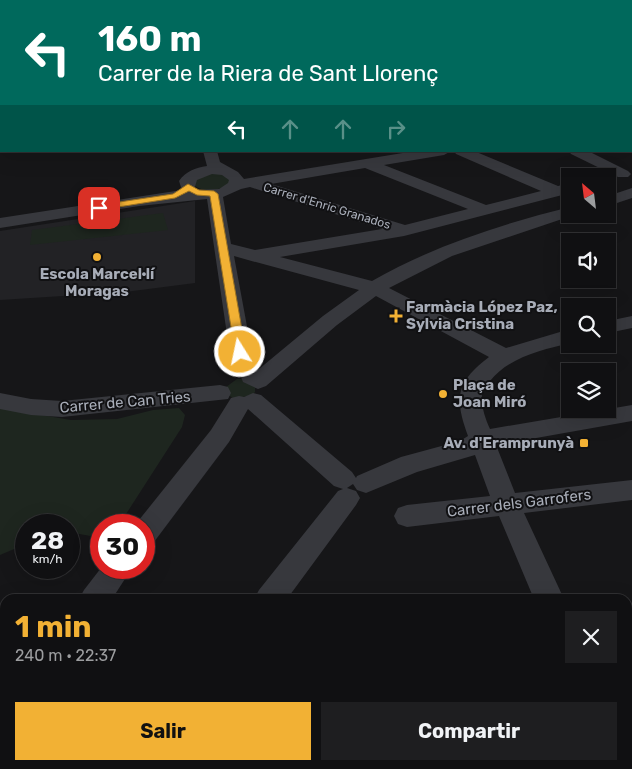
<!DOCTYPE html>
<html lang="es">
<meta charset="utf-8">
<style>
body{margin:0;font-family:Rubik,sans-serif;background:#1e1e20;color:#f1f3f6;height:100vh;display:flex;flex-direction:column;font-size:19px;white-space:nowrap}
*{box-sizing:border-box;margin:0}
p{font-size:16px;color:#9c9d9f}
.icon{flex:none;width:28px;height:28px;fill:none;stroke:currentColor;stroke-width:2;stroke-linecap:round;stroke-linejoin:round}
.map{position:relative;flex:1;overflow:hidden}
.panel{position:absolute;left:0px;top:594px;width:632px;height:176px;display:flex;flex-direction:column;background:#101012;border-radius:15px 15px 0 0;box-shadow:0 5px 20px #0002,0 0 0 1px #303032}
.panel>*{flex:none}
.guide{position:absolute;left:0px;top:0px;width:632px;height:152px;box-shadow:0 5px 20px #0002,0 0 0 1px #303032;background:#00695c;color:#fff;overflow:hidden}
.needle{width:32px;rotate:332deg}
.fabs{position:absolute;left:561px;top:168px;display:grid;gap:10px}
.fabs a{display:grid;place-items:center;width:55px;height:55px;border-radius:0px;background:#101012;box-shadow:0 5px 20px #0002,0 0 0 1px #303032;font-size:25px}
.speed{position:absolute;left:15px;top:514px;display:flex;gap:10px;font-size:25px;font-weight:700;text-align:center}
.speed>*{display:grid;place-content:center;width:65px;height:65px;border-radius:50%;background:#101012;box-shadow:0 5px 20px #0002,0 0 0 1px #303032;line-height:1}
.speed small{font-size:12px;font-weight:400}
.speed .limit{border:8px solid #d22;background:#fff;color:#111}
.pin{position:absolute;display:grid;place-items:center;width:42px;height:42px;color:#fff;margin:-21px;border-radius:10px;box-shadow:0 2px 8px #0006}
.me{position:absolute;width:55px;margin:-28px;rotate:350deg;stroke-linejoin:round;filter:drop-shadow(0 0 4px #0008)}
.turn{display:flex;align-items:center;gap:18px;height:105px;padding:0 15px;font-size:22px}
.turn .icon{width:65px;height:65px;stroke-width:2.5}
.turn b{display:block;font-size:35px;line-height:42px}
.lanes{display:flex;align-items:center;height:48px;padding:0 15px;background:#0003;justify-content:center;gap:25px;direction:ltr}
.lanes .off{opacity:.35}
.round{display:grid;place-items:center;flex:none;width:52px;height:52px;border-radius:0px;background:#1e1e20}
.head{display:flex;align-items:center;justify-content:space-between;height:85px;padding:0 15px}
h1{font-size:30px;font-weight:700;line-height:38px;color:#f2b134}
.cta{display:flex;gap:10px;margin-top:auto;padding:10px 15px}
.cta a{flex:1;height:58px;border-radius:0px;background:#f2b134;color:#111;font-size:20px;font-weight:700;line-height:58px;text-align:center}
.cta a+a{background:#1e1e20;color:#f1f3f6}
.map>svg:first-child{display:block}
.built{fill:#222225}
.green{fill:#1e261f}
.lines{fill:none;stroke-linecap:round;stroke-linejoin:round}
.minor{fill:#37383d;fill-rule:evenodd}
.route{fill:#f2b134;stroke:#9d7322}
.poi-dot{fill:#f2b134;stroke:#111113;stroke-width:2}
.labels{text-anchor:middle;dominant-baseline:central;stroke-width:4;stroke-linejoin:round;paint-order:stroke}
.far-street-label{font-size:12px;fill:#a8adb8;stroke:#111113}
.poi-label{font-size:15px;font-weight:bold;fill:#a8adb8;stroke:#111113;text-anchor:start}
.street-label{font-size:15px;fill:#a8adb8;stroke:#111113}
</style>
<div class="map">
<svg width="632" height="769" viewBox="0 0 632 769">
<rect width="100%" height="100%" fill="#161618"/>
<polygon class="built" points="195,201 195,283 125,292 0,300 0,231"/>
<g class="green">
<polygon points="0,0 255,0 256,1 1,1 1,65"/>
<path d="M208 173H220L230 179 228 185C218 190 206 193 195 186L194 180Z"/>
<polygon points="163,213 168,230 30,245 32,230"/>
<polygon points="237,379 242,379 255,385 255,392 252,395 234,399 227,394 226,387"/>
<polygon points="0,408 71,420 117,419 153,410 179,408 185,415 182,427 119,525 101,525 101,538 69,532 69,525 26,525 26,544 0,555"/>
</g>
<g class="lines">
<g class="minor">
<rect x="570" y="0" width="10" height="1"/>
<rect x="631" y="43" width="1" height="6"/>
<polygon points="631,68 632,69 632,77 631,76"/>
<rect x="631" y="121" width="1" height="8"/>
<path d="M203 151H217L220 162 238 172 244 179 415 151H451L444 155 384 165 486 205 541 191 456 154 454 151H474L558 186 570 183V193L404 236 280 257 372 281C433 246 502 224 570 207V214H577L452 256 389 288 506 348 570 329V343C542 350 509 357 490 381 487 385 483 389 482 394 481 406 485 418 490 429L632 405V421L496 445 515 493 632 480V500L524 513 564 599H534L499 516 407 527 398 524 394 516 398 508 407 505 490 496 475 455 417 472 366 493 357 490 353 484 347 488 356 491 360 498 356 505 287 599H254L259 590 338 491 343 489 334 486 248 409 229 442 154 542 144 545V525H135L211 430 231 398 239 396 244 397 253 393 261 395 352 472 356 478 357 476 401 457 460 441 468 436C454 398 456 382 489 357L376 296 337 325 266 386 258 389 243 382 229 348 207 199 139 206 0 228V218L182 190 179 181C186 171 195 168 207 166ZM365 168 468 209 405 225 271 184ZM212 174 222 175 229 180 228 183 219 189 194 190 197 180ZM250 187 382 229 255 250 231 244 223 197 241 189ZM234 256 248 260 359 290 323 316 259 369 251 348Z"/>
<polygon points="569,151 588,151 628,171 631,174 628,177 618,177 571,154"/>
<polygon points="632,188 632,198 608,206 608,196"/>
<polygon points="632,316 632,328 608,333 608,321"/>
<polygon points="220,385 228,387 231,393 228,399 62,417 31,415 0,409 0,393 31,399 62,401"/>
<polygon points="101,568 132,568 112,599 79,599 84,590"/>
<polygon points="632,657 632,689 628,690 628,659"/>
<polygon points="5,697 5,736 0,738 0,699"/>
<polygon points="628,750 632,752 632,769 606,769 604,765 628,765"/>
<polygon points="157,765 193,765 191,769 155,769"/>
</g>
</g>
<polygon class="route" points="188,184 199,190 214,191 218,194 246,352 244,355 237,355 235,352 210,196 197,195 189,191 175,198 99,210 95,208 99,205 173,194"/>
<g class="poi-dot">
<circle cx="97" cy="257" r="5"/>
<path d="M393.5 308.5h5v5h5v5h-5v5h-5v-5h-5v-5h5z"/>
<circle cx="443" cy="394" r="5"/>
<rect x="579" y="438" width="10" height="10" rx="2.5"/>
</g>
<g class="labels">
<g class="far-street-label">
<text transform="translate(327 206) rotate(17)">Carrer d'Enric Granados</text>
</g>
<g class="poi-label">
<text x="97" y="274" text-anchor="middle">Escola Marcel·lí<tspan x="97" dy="17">Moragas</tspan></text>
<text x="406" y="307">Farmàcia López Paz,<tspan x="406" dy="17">Sylvia Cristina</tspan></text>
<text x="453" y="385">Plaça de<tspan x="453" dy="17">Joan Miró</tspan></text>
<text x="574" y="443" text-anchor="end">Av. d'Eramprunyà</text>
</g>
<g class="street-label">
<text transform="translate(125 402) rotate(-5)">Carrer de Can Tries</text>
<text transform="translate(519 503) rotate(-7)">Carrer dels Garrofers</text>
</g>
</g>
</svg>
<div class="fabs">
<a><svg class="needle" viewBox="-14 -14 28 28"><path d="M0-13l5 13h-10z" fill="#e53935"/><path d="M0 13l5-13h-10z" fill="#9c9d9f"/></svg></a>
<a><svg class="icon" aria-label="sound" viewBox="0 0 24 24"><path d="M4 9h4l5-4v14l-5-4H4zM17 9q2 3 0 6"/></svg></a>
<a><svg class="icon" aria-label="search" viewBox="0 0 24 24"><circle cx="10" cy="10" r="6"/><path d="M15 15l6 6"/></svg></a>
<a><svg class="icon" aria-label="layers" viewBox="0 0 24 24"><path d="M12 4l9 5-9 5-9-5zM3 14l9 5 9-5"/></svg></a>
</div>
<div class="speed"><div>28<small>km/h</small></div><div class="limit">30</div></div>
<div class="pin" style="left:99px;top:208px;background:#d93025"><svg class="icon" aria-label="arrive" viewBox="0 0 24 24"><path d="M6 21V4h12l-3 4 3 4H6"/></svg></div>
<svg class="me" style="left:240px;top:352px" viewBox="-20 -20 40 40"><circle r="17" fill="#f2b134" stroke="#fff" stroke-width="3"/><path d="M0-11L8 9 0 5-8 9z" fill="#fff"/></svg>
<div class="guide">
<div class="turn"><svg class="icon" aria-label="left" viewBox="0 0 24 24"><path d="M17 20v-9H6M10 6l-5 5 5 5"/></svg><div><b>160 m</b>Carrer de la Riera de Sant Llorenç</div></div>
<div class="lanes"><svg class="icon" aria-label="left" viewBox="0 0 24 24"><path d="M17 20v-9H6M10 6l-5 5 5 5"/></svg><svg class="icon off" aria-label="ahead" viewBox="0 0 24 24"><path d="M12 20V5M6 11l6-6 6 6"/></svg><svg class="icon off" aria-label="ahead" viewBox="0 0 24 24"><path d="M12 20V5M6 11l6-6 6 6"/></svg><svg class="icon off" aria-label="right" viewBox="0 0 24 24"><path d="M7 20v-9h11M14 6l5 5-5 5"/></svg></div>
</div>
<section class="panel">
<div class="head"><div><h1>1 min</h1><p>240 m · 22:37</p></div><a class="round"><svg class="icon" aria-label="close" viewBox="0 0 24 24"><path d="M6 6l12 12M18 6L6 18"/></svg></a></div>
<div class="cta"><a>Salir</a><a>Compartir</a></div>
</section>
</div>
